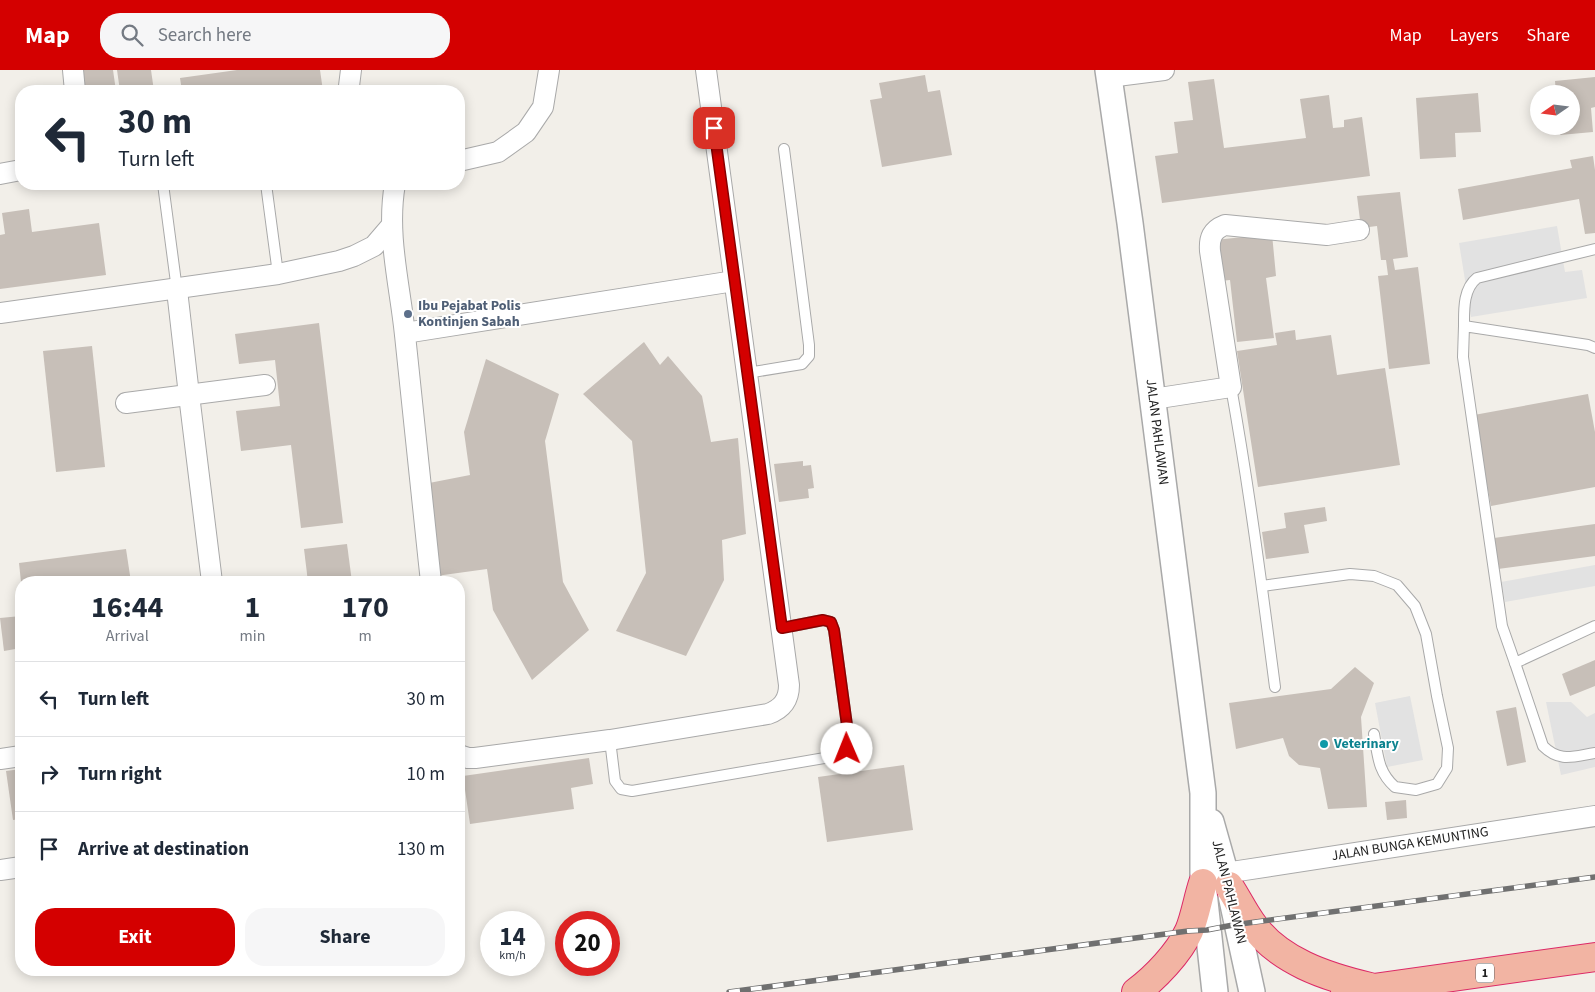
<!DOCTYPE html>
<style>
body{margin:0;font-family:"Source Sans 3",sans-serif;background:#f6f6f7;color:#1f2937;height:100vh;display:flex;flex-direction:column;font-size:19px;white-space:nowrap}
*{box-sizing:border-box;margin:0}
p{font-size:16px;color:#747a83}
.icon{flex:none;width:28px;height:28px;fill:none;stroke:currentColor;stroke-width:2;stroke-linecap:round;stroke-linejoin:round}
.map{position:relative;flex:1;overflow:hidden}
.sheet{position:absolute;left:15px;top:506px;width:450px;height:400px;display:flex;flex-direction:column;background:#fff;border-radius:20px;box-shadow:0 2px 12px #0003}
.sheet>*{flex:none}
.hud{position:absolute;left:15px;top:15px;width:450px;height:105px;border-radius:20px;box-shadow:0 2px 12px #0003;background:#fff;color:#1f2937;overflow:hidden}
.needle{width:32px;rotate:256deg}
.tools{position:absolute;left:1530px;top:15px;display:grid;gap:10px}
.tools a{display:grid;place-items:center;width:50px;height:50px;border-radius:50%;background:#fff;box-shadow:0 2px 12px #0003;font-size:25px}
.speed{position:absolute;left:480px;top:841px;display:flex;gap:10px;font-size:25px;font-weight:700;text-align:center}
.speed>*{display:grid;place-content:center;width:65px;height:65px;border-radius:50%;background:#fff;box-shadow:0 2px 12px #0003;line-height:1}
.speed small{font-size:12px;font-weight:400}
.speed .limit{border:8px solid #d22;background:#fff;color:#111}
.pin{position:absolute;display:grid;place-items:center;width:42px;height:42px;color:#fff;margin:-21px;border-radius:10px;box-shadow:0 2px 8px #0006}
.me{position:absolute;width:55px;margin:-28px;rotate:359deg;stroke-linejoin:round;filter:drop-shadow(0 0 4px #0008)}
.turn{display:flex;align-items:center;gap:18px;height:105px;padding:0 20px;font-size:22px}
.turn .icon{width:65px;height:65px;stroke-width:2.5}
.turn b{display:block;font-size:35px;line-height:42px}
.eta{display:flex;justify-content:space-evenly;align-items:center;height:85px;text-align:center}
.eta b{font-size:30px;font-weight:700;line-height:35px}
.action{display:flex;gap:10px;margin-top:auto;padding:10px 20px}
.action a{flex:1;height:58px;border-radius:20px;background:#d40000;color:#fff;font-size:20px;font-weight:700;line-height:58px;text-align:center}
.action a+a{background:#f6f6f7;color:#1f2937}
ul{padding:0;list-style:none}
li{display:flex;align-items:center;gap:15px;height:75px;padding:0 20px;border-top:1px solid #e0e1e3}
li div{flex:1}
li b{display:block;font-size:19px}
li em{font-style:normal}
header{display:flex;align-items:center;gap:30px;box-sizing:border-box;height:70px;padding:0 25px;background:#d40000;color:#fff}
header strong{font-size:24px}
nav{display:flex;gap:28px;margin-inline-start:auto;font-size:18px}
.search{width:350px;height:45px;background:#f6f6f7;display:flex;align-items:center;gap:12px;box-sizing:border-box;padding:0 18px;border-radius:20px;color:#747a83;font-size:19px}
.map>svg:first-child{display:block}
.parking{fill:#e2e2e2}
.building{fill:#c7bfb8}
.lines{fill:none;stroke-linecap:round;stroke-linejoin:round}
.service-casing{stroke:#a9a9a9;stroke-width:12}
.minor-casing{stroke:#a9a9a9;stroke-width:22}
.tertiary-casing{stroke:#a9a9a9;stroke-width:28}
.trunk-casing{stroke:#dc2a67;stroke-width:30}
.service{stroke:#fff;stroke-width:10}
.minor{stroke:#fff;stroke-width:20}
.tertiary{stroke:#fff;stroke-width:25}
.trunk{stroke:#f2b4a3;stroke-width:28}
.rail-casing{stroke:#707070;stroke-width:5.5}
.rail{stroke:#fff;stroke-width:4;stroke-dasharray:11;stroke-linecap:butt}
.route-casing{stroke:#8a0000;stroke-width:12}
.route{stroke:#d40000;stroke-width:9}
.service-dot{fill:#5c6f8a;stroke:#fff;stroke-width:2}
.culture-dot{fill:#0f9aa8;stroke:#fff;stroke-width:2}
.labels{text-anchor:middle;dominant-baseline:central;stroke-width:4;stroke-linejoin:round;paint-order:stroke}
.shield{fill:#fff;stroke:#646464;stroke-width:1}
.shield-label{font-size:12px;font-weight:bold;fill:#222}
.service-label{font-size:14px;font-weight:bold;fill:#4e5e75;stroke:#fff;text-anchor:start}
.street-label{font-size:14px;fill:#222;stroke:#fff}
.culture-label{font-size:14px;font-weight:bold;fill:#0d838f;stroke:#fff;text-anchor:start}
</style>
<header>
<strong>Map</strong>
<div class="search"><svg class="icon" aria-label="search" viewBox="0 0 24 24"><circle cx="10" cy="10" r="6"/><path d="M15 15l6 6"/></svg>Search here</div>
<nav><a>Map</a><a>Layers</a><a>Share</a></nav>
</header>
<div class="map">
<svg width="1595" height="922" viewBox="0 0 1595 922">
<rect width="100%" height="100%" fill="#f2efe9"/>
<g class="parking">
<polygon points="1557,156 1565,202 1582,200 1587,228 1471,247 1459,173"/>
<polygon points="1595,495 1595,516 1505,532 1501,512"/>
<polygon points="1410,626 1423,690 1387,697 1375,633"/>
<polygon points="1546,632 1571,632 1587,647 1595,643 1595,697 1561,705"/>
</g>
<g class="building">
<polygon points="83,0 113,0 116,21 86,21"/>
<polygon points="117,0 151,0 154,21 120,21"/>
<polygon points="237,0 320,0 323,21 182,21 180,8"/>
<polygon points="925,5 928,22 940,20 952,85 882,97 870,30 882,28 879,13"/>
<polygon points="1595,7 1595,37 1591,38 1593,62 1560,65 1559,56 1571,56 1571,24 1556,24 1555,11"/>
<polygon points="1214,9 1224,78 1306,68 1300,29 1329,25 1333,58 1344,57 1344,50 1362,47 1370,106 1162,133 1155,86 1178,83 1174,52 1193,50 1188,12"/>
<polygon points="1478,23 1481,62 1455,63 1456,87 1420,89 1416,28"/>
<polygon points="1593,86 1595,100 1595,163 1585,164 1579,129 1463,150 1458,119 1572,98 1570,90"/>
<polygon points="1400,122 1408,187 1393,189 1395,200 1418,197 1430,294 1389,299 1378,206 1388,205 1386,190 1381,190 1377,156 1361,158 1357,126"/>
<polygon points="29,139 32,162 99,153 106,205 0,219 0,165 5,164 2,143"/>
<polygon points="1272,164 1276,206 1266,208 1274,268 1237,272 1230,210 1220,211 1215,170"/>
<polygon points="319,253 343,453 301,458 291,375 241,381 236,341 280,336 275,290 239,294 235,264"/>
<polygon points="1295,260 1296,270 1331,265 1337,305 1385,298 1400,395 1258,417 1237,281 1277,275 1275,263"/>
<polygon points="644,272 660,295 668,286 702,326 711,372 738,368 746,464 722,470 724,510 686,586 616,561 646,503 632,371 583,324"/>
<polygon points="92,276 105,397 56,402 43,281"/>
<polygon points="486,289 559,324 545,371 563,512 589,560 532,610 493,540 487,499 436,506 424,414 470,405 464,362"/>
<polygon points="1588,324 1595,362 1595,417 1491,436 1474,345"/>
<polygon points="803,391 803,396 811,395 814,418 808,419 809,428 779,432 774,394"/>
<polygon points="1325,437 1327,451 1304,455 1309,483 1266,489 1262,462 1286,458 1284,443"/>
<polygon points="1595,454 1595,486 1498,499 1494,468"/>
<polygon points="347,474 352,512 308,512 304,479"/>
<polygon points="126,479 131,512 21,512 19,493"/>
<polygon points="21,546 21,578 4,581 0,548"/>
<polygon points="1595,590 1595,616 1570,626 1562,604"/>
<polygon points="1355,597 1374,613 1361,647 1367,737 1328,739 1320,698 1299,695 1289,686 1283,668 1236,679 1229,633 1331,619"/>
<polygon points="1516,637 1526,692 1507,696 1496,641"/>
<polygon points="589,688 593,714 571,718 574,739 470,754 463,706"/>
<polygon points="904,695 913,760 827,772 818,707"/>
<polygon points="21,699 21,749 13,750 6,701"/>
<polygon points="1406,730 1407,748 1387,750 1385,732"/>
</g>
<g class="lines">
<g class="service-casing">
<g id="service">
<polyline points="163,114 177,220"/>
<polyline points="266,114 278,204"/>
<path d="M1464 256C1464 240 1463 219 1477 208L1595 179"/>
<polyline points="1595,278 1588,275 1464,256 1463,287 1502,556 1515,593 1595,556"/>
<polyline points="747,303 802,294 809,286 809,275 784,79"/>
<path d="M1231 317C1249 417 1262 517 1275 617"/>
<path d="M1262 516 1350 504 1374 506 1397 515 1415 536 1426 564 1437 626 1448 678 1447 698 1437 714 1416 720 1395 717C1378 702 1378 686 1374 664"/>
<path d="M1515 593 1543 676C1560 693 1574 686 1595 683"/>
<polyline points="610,670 615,711 621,719 632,721 842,685 847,679 849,670 834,560 831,552 823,550 782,558"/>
</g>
</g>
<g class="minor-casing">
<g id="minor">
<polyline points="73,0 75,21"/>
<polyline points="351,0 349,16 351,21"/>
<polyline points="1109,7 1164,0"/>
<polyline points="459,91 498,82 526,62 543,37 549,0"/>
<polyline points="0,104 21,100"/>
<path d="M395 114C386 164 400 215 405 265 414 348 422 430 431 512"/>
<polyline points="177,220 189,325 212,512"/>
<polyline points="0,243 278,204 339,191 354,186 374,176 392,155"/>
<polyline points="405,263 734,211"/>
<path d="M1153 329 1231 317 1210 181C1209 168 1212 160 1225 155L1327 165 1359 160"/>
<polyline points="126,333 265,315"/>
<path d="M459 685 468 688H475L610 670 768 644C782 639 789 630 789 615L706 0"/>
<polyline points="0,689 21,686"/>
<polyline points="0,800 21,797"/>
<polyline points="1225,803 1595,746"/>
</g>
</g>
<g class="tertiary-casing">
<g id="tertiary">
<polyline points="1108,0 1130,153 1203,723 1203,813 1215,922"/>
<polyline points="1211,752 1229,816 1252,922"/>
</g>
</g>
<g class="trunk-casing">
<g id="trunk">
<path d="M1229 816C1237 828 1243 841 1251 852 1277 891 1327 907 1370 917"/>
<path d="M1136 922C1155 908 1179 883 1189 861 1195 847 1198 828 1203 813"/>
<polyline points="1345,922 1595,887"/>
</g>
</g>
<use href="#service" class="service"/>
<use href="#minor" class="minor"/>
<use href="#tertiary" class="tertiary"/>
<use href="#trunk" class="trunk"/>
<g class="rail-casing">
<polyline id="rail" points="729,922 1188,861 1207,860 1233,855 1595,807"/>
</g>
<use href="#rail" class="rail"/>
</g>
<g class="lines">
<g class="route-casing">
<polyline id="route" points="714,58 782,558 823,550 831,552 834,560 849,670 847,679"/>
</g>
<use href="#route" class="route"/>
</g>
<circle class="service-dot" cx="408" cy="244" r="5"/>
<circle class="culture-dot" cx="1324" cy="674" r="5"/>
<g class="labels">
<rect class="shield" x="1476" y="893.5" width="18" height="19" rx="4"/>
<g class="shield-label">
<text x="1485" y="903">1</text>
</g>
<g class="service-label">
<text x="418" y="236">Ibu Pejabat Polis<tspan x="418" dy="16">Kontinjen Sabah</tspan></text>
</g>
<g class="street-label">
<text transform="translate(1157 362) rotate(83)">JALAN PAHLAWAN</text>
<text transform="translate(1410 774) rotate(-9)">JALAN BUNGA KEMUNTING</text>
<text transform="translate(1229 822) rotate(76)">JALAN PAHLAWAN</text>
</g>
<g class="culture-label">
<text x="1334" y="674">Veterinary</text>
</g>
</g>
</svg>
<div class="tools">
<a><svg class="needle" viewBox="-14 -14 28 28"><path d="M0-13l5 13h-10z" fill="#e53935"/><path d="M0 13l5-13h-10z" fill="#747a83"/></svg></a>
</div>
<div class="speed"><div>14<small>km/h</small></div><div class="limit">20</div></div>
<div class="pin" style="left:714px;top:58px;background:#d93025"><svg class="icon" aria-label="arrive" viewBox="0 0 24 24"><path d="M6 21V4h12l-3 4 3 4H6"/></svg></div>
<svg class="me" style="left:847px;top:679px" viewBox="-20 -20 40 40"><circle r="19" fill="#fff"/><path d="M0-13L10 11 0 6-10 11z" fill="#d40000"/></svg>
<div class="hud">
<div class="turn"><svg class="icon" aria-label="left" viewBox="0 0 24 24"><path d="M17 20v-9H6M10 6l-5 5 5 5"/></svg><div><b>30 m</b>Turn left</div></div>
</div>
<section class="sheet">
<div class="eta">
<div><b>16:44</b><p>Arrival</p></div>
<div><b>1</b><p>min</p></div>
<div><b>170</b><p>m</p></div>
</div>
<ul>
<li><svg class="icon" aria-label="left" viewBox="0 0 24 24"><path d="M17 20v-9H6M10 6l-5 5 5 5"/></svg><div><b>Turn left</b></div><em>30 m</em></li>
<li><svg class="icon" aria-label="right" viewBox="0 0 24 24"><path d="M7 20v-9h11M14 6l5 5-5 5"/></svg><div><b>Turn right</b></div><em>10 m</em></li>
<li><svg class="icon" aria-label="arrive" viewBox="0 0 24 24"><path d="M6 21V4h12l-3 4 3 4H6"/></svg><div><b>Arrive at destination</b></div><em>130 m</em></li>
</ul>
<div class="action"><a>Exit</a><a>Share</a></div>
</section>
</div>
